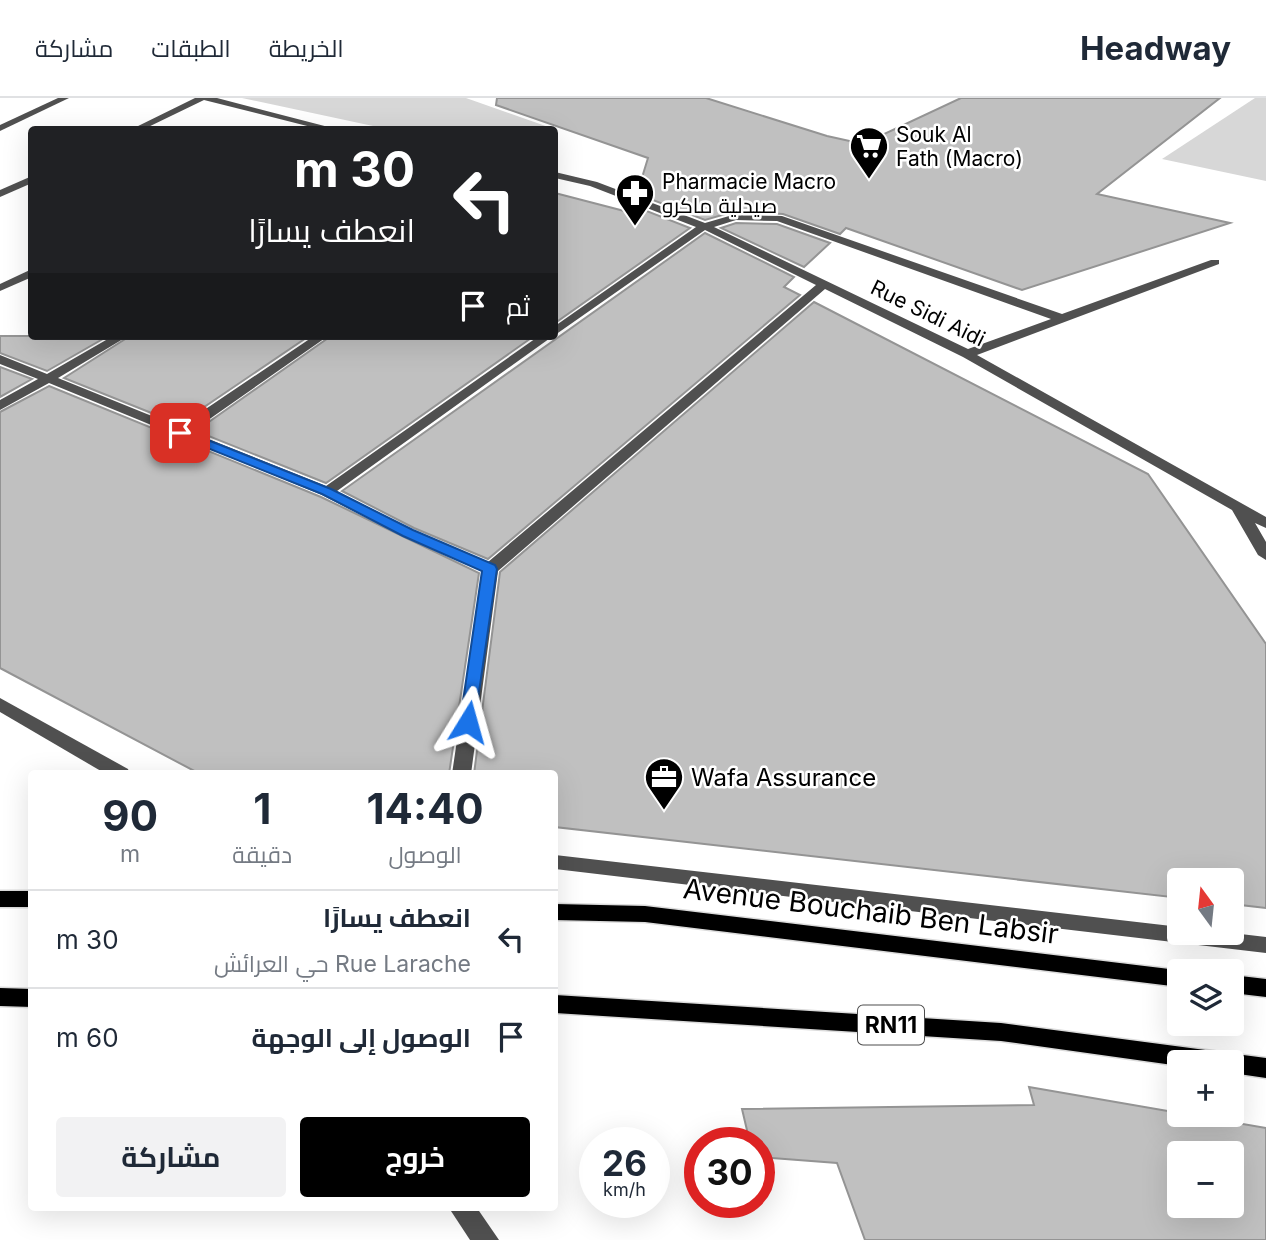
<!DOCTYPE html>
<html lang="ar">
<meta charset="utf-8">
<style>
body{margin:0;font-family:Inter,Cairo,sans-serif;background:#f2f2f3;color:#1f2937;direction:rtl;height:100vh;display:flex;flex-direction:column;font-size:26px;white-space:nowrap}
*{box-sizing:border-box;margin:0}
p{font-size:23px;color:#747a83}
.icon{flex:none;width:38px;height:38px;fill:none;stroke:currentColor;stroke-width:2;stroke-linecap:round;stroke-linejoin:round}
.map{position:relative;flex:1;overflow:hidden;direction:ltr}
.drawer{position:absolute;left:28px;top:672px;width:530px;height:441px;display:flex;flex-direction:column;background:#fff;border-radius:7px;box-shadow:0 7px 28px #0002;direction:rtl}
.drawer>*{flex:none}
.hud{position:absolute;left:28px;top:28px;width:530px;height:214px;border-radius:7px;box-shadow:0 7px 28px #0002;direction:rtl;background:#202124;color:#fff;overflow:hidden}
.needle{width:46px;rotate:345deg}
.buttons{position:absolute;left:1167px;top:770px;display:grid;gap:14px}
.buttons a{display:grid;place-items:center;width:77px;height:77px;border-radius:7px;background:#fff;box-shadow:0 7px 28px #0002;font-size:35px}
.speed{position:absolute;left:579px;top:1029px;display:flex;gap:14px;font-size:35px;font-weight:700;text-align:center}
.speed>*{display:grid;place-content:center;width:91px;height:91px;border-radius:50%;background:#fff;box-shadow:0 7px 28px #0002;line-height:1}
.speed small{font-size:18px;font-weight:400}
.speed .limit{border:10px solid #d22;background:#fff;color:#111}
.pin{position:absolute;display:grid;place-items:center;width:60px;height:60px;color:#fff;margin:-30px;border-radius:14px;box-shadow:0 4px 10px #0006}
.me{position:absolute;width:77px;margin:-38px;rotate:8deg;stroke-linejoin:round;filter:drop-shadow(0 0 5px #0008)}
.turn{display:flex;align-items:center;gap:24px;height:147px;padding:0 28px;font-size:32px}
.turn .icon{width:91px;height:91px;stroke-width:2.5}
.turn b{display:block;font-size:49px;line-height:60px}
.then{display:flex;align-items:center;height:66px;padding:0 28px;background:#0003;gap:14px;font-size:26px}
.eta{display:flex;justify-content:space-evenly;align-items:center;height:119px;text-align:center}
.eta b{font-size:42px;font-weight:700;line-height:49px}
.primary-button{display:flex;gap:14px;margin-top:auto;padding:14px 28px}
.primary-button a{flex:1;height:80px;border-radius:7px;background:#000;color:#fff;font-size:28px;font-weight:700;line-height:80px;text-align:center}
.primary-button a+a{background:#f2f2f3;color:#1f2937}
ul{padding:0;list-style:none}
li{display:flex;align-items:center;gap:21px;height:98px;padding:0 28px;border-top:2px solid #e0e1e3}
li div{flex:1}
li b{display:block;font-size:26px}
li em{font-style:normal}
header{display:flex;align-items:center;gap:42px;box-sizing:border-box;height:98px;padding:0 35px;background:#fff;border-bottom:2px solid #e0e1e3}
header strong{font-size:33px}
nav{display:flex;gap:38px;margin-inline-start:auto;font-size:24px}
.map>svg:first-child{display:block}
.green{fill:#d7d7d7}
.building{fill:#c0c0c0;stroke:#949494;stroke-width:2;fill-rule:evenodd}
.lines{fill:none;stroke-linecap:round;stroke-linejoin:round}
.major-casing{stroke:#dbdbdb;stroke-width:3}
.minor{fill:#505050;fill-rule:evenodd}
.major{fill:#000;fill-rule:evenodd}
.route{fill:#1a73e8;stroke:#114b97;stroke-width:2}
.labels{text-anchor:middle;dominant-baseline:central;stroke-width:5;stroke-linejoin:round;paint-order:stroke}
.far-poi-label{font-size:21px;fill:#000;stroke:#fff;text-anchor:start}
.far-street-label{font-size:21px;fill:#000;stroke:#fff}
.shield{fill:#fff;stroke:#4c4c4c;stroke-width:2}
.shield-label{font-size:23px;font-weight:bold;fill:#000}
.poi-label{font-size:24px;fill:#000;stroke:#fff;text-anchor:start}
.near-street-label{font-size:28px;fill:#000;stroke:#fff}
</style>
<header>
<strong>Headway</strong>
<nav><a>الخريطة</a><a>الطبقات</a><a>مشاركة</a></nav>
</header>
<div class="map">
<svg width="1266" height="1142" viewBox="0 0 1266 1142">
<rect width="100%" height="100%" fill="#fff"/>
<g class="green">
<polygon points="242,0 466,0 554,31 387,31"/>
<polygon points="1255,0 1266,0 1266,83 1162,61"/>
</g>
<g class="building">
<polygon points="497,0 706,0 827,38 863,46 961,0 1220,0 1097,96 1230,125 1022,192 846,130 840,136 783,116 736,113 705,122 637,96 648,60 496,7"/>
<polygon points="555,95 632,115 634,108 690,130 555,225"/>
<polygon points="736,125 777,126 830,145 804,169 721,130"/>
<polygon points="705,135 794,179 784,189 800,197 488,461 414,430 342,393"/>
<polygon points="814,204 1148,376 1266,546 1266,810 1232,806 1232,782 1180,782 1180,800 555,729 555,676 474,676 500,474"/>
<polygon points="0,238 108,238 47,273 0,255"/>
<polygon points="130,238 309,238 179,326 64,280"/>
<polygon points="331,238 534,238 326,385 196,333"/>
<polygon points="0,269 32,281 0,299"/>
<polygon points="49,288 321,399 479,475 449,676 200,676 0,570 0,314"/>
<path d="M1029 989 1266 1030V1142H865L837 1065 760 1059V1045H750L742 1011 1034 1007ZM1180 1055H1232V1108H1180Z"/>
</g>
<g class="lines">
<g class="major-casing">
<g id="major">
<rect x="0" y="793" width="32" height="16"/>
<polygon points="555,806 645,808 1186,873 1180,873 1180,889 645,824 555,822"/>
<polygon points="1232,877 1266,881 1266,899 1232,895"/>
<polygon points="0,890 32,891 32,909 0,908"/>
<polygon points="555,897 1001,925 1266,960 1266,980 1232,975 1232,964 1180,964 1180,968 1001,943 555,915"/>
</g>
</g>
<g class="minor">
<polygon points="58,0 69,0 0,33 0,27"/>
<polygon points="195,0 217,0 340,32 323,32 204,2 142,32 130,32"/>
<path d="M555 74 597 84 705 125 736 116 782 118 1062 216 1211 162H1219V166L977 257 1266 419V430L1255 425 1266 444V462L1258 457 1232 412 963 259 825 191 498 473 471 676H452L482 473 403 438 322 397 49 285 0 312V302L38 281 0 266V257L47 276 113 238H128L58 280 179 329 314 238H328L191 334 326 388 539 238H553L337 393 413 432 488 464 816 187 705 132 555 237V228L696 129 590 88 555 80ZM736 122 777 123 1051 221 968 251 714 129Z"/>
<polygon points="32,78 32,85 0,99 0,92"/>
<polygon points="32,171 32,179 0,193 0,186"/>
<polygon points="0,600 128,671 130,676 106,676 0,614"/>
<polygon points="555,757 1180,829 1180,835 1232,835 1266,839 1266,855 555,771"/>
<polygon points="449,1110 477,1110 499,1142 470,1142"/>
</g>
<use href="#major" class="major"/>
</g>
<polygon class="route" points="180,331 331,391 413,432 495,467 497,471 474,628 468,630 460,624 482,473 403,438 322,396 175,337 174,335"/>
<defs>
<g id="supermarket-pin" transform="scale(2.0125)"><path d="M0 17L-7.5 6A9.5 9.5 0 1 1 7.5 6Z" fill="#000" stroke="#fff"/><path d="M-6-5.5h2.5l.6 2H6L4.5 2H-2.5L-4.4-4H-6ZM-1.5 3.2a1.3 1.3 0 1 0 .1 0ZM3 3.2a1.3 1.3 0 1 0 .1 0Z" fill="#fff"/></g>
<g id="pharmacy-pin" transform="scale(2.0125)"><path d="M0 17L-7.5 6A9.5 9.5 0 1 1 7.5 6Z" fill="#000" stroke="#fff"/><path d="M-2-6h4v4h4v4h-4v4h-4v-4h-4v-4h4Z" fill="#fff"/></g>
<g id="office-pin" transform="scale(2.0125)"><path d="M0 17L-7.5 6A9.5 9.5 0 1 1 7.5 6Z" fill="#000" stroke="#fff"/><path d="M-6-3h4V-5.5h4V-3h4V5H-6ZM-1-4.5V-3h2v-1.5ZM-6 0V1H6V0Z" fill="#fff"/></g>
</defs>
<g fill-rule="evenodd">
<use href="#supermarket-pin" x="869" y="48"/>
<use href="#pharmacy-pin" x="635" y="95"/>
<use href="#office-pin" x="664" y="679"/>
</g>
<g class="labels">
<g class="far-poi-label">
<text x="896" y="36">Souk Al<tspan x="896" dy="24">Fath (Macro)</tspan></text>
<text x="662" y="83">Pharmacie Macro<tspan x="662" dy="24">صيدلية ماكرو</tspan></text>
</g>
<g class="far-street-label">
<text transform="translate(928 215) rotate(26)">Rue Sidi Aidi</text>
</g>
<rect class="shield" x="858" y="907.5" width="66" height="39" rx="5"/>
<g class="shield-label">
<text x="891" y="927">RN11</text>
</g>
<g class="poi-label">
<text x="691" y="679">Wafa Assurance</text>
</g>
<g class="near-street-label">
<text transform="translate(871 813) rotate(7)">Avenue Bouchaib Ben Labsir</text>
</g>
</g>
</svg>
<div class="buttons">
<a><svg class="needle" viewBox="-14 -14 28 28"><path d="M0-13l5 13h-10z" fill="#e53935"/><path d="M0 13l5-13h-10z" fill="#747a83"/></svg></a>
<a><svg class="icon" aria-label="layers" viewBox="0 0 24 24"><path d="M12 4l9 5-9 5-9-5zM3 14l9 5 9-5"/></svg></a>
<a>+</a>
<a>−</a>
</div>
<div class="speed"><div>26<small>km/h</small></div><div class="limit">30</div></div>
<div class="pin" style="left:180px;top:335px;background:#d93025"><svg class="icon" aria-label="arrive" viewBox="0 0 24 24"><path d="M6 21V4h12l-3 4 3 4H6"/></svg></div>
<svg class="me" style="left:468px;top:624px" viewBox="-20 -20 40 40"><path d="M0-17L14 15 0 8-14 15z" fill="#1a73e8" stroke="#fff" stroke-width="4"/></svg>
<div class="hud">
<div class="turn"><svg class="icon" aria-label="left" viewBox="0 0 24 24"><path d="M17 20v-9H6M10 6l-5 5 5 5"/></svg><div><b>30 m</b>انعطف يسارًا</div></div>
<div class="then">ثم<svg class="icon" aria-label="arrive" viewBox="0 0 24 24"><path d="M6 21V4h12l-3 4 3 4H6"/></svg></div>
</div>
<section class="drawer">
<div class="eta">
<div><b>14:40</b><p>الوصول</p></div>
<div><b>1</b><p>دقيقة</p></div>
<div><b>90</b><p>m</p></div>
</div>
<ul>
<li><svg class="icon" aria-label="left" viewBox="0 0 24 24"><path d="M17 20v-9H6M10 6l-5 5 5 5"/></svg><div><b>انعطف يسارًا</b><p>Rue Larache حي العرائش</p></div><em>30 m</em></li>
<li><svg class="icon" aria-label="arrive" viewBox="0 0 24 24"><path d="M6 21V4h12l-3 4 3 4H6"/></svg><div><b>الوصول إلى الوجهة</b></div><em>60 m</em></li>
</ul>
<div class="primary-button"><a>خروج</a><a>مشاركة</a></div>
</section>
</div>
